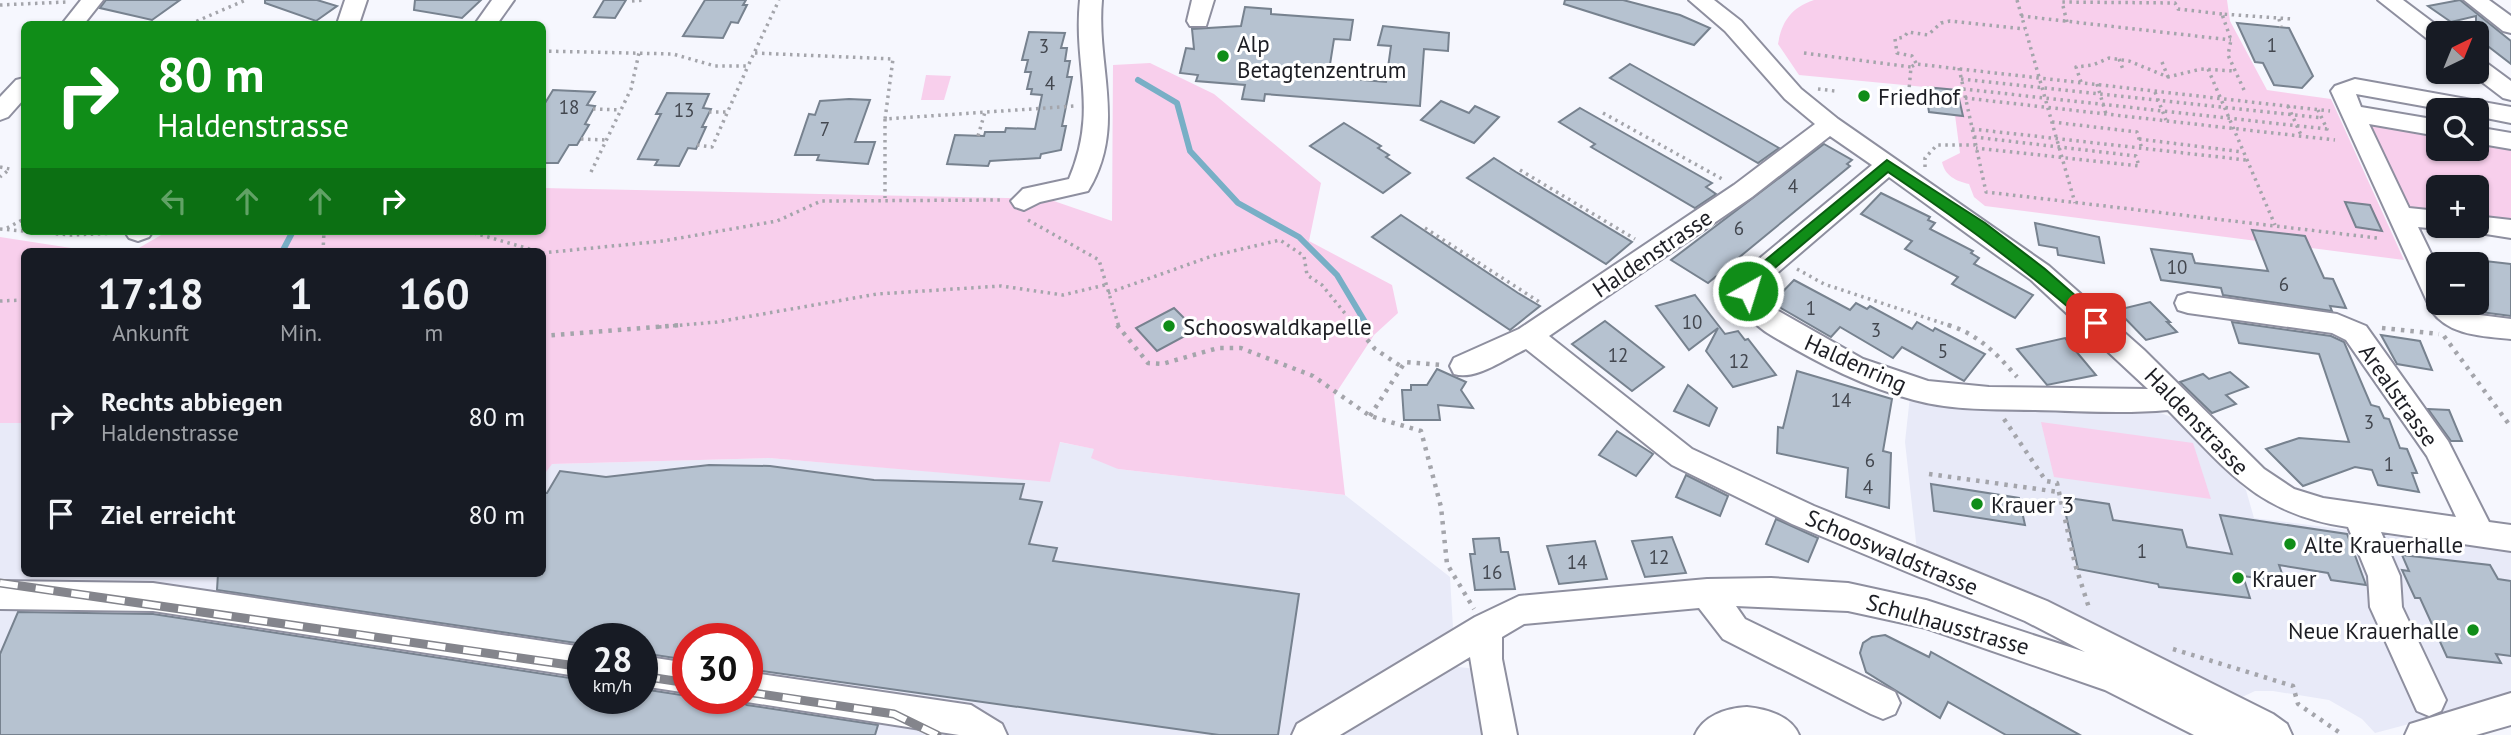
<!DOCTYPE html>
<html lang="de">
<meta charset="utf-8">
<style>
body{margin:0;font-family:"PT Sans",sans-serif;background:#20242c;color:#f1f3f6;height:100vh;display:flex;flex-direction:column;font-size:26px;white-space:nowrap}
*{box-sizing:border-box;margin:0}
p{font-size:23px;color:#9ea1a6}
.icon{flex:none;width:38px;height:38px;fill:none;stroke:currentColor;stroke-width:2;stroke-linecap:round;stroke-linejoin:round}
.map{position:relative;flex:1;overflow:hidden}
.side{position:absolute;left:21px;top:248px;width:525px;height:329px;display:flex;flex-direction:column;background:#171b24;border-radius:10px;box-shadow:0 2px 5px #0004}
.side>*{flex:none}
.top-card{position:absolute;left:21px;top:21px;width:525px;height:214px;border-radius:10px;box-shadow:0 2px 5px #0004;background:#108d18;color:#fff;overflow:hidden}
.needle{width:46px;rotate:43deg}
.buttons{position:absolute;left:2426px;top:21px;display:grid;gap:14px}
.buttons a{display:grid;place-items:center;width:63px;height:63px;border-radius:10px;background:#171b24;box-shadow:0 2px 5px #0004;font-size:35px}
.speed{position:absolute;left:567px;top:623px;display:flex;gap:14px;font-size:35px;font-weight:700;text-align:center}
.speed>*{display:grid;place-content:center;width:91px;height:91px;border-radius:50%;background:#171b24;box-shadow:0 2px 5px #0004;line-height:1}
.speed small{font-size:18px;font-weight:400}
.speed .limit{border:10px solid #d22;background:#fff;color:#111}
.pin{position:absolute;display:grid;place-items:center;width:60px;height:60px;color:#fff;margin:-30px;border-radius:14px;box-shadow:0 4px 10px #0006}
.me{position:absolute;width:77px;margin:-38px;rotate:39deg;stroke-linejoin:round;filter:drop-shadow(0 0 5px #0008)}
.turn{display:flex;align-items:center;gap:24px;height:147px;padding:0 21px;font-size:32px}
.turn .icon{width:91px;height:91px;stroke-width:2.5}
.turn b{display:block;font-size:49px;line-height:60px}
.lanes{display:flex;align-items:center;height:66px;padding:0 21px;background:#0003;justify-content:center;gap:35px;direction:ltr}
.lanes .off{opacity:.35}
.eta{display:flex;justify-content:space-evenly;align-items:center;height:119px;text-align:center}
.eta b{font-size:42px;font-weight:800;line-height:49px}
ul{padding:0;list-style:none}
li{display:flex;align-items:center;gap:21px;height:98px;padding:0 21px}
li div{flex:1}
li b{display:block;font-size:26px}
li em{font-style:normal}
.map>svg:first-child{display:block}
.built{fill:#e8eaf8;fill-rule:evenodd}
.green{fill:#f8cfec}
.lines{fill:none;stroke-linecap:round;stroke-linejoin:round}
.stream-far1{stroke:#78afc6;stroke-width:6}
.stream{stroke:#78afc6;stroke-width:8}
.building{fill:#b6c2d0;stroke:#77828f;stroke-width:2}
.minor-casing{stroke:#8e8f9f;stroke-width:4}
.path-far1{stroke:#a4a5ab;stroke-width:3.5;stroke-dasharray:2.5 4.5;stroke-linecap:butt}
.path{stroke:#a4a5ab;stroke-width:4.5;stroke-dasharray:3.5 6;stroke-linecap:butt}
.minor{fill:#fff;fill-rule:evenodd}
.rail-casing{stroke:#84858c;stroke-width:9}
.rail{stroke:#fff;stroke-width:6;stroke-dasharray:18;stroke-linecap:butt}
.route{fill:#108d18;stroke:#0a5c10;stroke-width:2}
.poi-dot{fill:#108d18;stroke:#fff;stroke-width:2.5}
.labels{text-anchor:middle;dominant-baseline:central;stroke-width:6;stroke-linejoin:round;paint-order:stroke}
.number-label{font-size:19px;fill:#43474f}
.poi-label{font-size:23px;fill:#1d1e24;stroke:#fff;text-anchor:start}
.street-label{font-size:23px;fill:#1d1e24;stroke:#fff}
</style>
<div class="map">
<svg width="2511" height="735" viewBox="0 0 2511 735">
<rect width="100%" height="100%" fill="#f6f7fe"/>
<g class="built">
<polygon points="1910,396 2000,410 2155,411 2174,418 2186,428 2246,490 2254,518 2511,551 2511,697 2375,733 2362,719 2329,700 2273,691 2255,691 2240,698 1918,560 1905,442"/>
<path d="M0 423H24V574H542L543 476 551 464 769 458 1050 481 1059 442 1095 449 1118 469 1345 495 1450 577 1453 628 1431 643 1450 666 1476 669 1490 735H0ZM583 639H642V698H583ZM688 639H747V698H688Z"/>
</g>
<g class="green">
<path d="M1814 0H2227L2230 21 2267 90 2331 99 2404 260 1985 206 1974 197 1969 184C1956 181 1945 176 1942 162L1960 153 1955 115 1929 112 1925 87 1799 75 1778 44C1782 21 1791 8 1814 0Z"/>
<polygon points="1150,63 1214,94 1321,183 1309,241 1392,285 1398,313 1374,335 1334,396 1345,495 1118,469 1091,458 1094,449 1060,442 1050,482 769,458 552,464 543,476 542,252 132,252 168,231 542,231 543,188 1048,199 1112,221 1113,65"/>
<polygon points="926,75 951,76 944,100 921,100"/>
<polygon points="2362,119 2438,133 2438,149 2476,149 2476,140 2511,147 2511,223 2476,219 2476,187 2438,187 2438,214 2410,211"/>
<polygon points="0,237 97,252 24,252 24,423 0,423"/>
<polygon points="2041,422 2193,443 2211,499 2054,477"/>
</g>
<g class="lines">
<g class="stream-far1">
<polyline points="1138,80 1177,103 1190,151 1238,203 1299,237 1337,275 1368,327"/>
<polyline points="282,252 293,231"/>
</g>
<polyline class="stream" points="1367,325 1369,328"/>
</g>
<g class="building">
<polygon points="106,0 180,0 152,20 100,8"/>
<polygon points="265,0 317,0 337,6 316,21 265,3"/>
<polygon points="415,0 481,0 462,18 414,10"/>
<polygon points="604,0 626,0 615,18 594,17"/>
<polygon points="705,0 746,0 743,5 747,5 738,23 731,22 723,38 683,36"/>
<polygon points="1565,0 1623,0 1680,15 1710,28 1694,45 1564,4"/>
<polygon points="2460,0 2511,41 2511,64 2476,37 2476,16 2451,22 2428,6"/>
<polygon points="1245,7 1271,9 1271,14 1353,20 1350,40 1334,39 1328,77 1386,82 1391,46 1378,45 1383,26 1449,33 1448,51 1424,49 1420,106 1265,94 1264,101 1242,99 1245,85 1196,81 1198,75 1180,73 1186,48 1194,49 1192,29 1241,26"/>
<polygon points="2237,23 2289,28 2313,76 2302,88 2274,85 2263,63 2255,62"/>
<polygon points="1029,32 1065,33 1061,48 1067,48 1065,61 1070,61 1067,77 1072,77 1062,126 1066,126 1061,150 1041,154 1040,158 990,161 988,166 947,164 955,135 984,136 985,132 1005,132 1006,128 1035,129 1042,95 1031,94 1032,89 1027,89 1031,72 1025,72 1028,60 1022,60"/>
<polygon points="1630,64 1746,129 1779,148 1758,163 1610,78"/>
<polygon points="1925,87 1957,90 1963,116 1929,112"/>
<polygon points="553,90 595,92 587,105 595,106 585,124 589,125 577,145 569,145 558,163 542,163 542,108"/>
<polygon points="667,93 709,94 703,108 711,109 702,127 706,127 696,149 688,148 679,166 655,165 658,160 638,159 661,114 656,114"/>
<polygon points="849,99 870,100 855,142 875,142 868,164 817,160 819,155 795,155 809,114 815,115 820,101"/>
<polygon points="1441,101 1469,113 1475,106 1499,117 1474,143 1421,120"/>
<polygon points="1580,108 1712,183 1706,187 1716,194 1695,208 1591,147 1595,144 1559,122"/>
<polygon points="1344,123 1381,146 1378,148 1389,155 1386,157 1410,173 1383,193 1310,146"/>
<polygon points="1824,144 1852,160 1847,164 1850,166 1708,283 1671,260"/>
<polygon points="1494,158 1516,172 1632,242 1606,264 1467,178"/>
<polygon points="1881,193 1930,217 1928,220 1935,223 1930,229 1973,251 1971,253 1979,258 1974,264 2033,295 2015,318 1952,284 1958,277 1905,249 1912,241 1861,214"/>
<polygon points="2345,202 2370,205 2382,231 2356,227"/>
<polygon points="1401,215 1518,293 1540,306 1510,330 1372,237"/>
<polygon points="2035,223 2099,237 2104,263 2058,255 2057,248 2039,245"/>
<polygon points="2252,230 2305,236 2324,278 2333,279 2346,308 2330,306 2332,311 2223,295 2221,288 2161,280 2151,249 2192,254 2195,263 2268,271"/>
<polygon points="2476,260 2511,264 2511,316 2473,311 2459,303 2476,303"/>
<polygon points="1794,280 1850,310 1856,303 1867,309 1870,306 1912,329 1917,322 1933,331 1935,328 1985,354 1964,381 1902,347 1893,358 1840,327 1831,337 1772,303"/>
<polygon points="1695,295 1725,334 1738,331 1745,340 1748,339 1776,375 1733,387 1706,351 1718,328 1689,350 1656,306"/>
<polygon points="2150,302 2170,322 2167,322 2177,332 2146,340 2117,310"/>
<polygon points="1174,308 1196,330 1157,351 1136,328"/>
<polygon points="1605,321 1664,367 1632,391 1572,344"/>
<polygon points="2232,322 2331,336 2344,342 2371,405 2379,407 2384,418 2389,419 2400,448 2407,449 2417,473 2412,473 2419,492 2378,485 2372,470 2355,467 2303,486 2266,449 2299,438 2349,442 2319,354 2239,343"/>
<polygon points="2381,335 2420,341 2432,370 2397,364"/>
<polygon points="2065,338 2096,375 2047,385 2017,349"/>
<polygon points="1437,369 1466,382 1461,390 1473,408 1438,405 1440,420 1404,420 1402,390 1411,390 1411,385 1427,385"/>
<polygon points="1797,371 1892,399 1883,451 1891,453 1889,508 1846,497 1848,468 1777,453 1778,427 1783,428"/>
<polygon points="2230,372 2248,387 2226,395 2236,404 2212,413 2180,382 2203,374 2209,379"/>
<polygon points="1688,385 1717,408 1709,426 1674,411"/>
<polygon points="2428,409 2449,410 2462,441 2451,441"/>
<polygon points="1617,431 1653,454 1636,476 1599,455"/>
<polygon points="709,465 770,466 874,480 1024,484 1020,499 1042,502 1029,544 1057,548 1053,561 1299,594 1278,735 1219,735 747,669 747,639 688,639 688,660 642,653 642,639 583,639 583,644 217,590 218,574 542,574 542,493 547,493 560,471 606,477"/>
<polygon points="1686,475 1728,496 1720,516 1676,497"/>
<polygon points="1931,484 2019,498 2025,525 1934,511"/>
<polygon points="2062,497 2109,504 2113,520 2182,530 2187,547 2232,554 2220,515 2347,534 2366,585 2331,580 2328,573 2279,565 2285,582 2243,576 2250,598 2159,587 2158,584 2078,569"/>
<polygon points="1776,519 1818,538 1808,562 1766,544"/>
<polygon points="1672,537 1686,573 1645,577 1632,541"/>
<polygon points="1499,538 1501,552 1508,552 1515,589 1475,590 1470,554 1475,554 1473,539"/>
<polygon points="1595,541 1607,579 1559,584 1547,546"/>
<polygon points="2402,555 2490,565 2498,579 2511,581 2511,656 2496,654 2501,663 2447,657 2420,598 2415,598 2402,570 2409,571"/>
<polygon points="18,612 153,614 583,680 583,698 642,698 642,689 688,696 688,698 734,698 747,705 878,725 875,735 0,735 0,654"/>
<polygon points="1885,635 1929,657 1931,652 2080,735 2006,735 1948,702 1940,718 1866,672 1860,653 1863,643 1872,637"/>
</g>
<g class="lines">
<g class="minor-casing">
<g id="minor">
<polygon points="81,0 103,0 84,24 62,24"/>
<polygon points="345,0 367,0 359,24 337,24"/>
<polygon points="492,0 514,0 497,24 475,24"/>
<path d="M1080 0H1102C1096 67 1127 127 1088 191L1040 202 1024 210 1015 207 1011 201 1023 189 1069 179C1099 108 1073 68 1080 0Z"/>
<polygon points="1192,0 1214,0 1206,26 1190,26 1187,21"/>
<path d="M1689 0H1714L1741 21 1801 89 1838 119 2049 266 2144 350 2264 469 2294 489 2323 498 2456 517 2427 456 2346 340 2332 333 2188 313 2178 310 2175 303 2178 296 2188 293 2337 314 2366 326 2448 441 2489 522 2511 525V551L2381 532 2400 576 2402 607 2446 700 2441 711 2429 716 2417 711 2370 607 2368 576 2348 527C2258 514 2228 471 2168 410 2124 414 2080 411 2035 410 1995 409 1954 411 1914 400 1864 387 1818 363 1774 337 1753 325 1726 300 1741 274L1872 165 1830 136 1752 197 1549 336 1692 449 1814 506 2047 601 2273 714 2287 724 2292 735H2194L2105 690 1926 628 1848 611 1736 606 1745 619 1895 692 1900 703 1895 714 1883 719 1871 714 1723 639 1699 608 1524 624 1502 637V659L1517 735H1483L1470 657 1340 735H1292L1297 724 1475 617 1519 596 1707 579 1771 578 1848 583 1926 600 2085 652 2025 621 1792 524 1672 465 1526 349C1506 358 1476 381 1454 374L1450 366 1454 358 1519 329 1734 185 1815 124 1785 99 1725 31ZM1889 177 2031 280 2148 389 1989 387 1928 381 1863 359 1773 308 1765 300 1763 285Z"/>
<polygon points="2378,0 2403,0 2447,33 2438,33 2438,43 2430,41"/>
<polygon points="2464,0 2489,0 2511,16 2511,33 2503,31"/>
<polygon points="2476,59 2484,61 2511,81 2511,100 2503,98 2469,72 2476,72"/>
<polygon points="24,78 24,99 8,117 0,120 0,97 16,80"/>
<path d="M2355 79 2511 107V123L2476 116V110H2445L2356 94 2361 107 2438 120V136L2369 124 2409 208 2438 211V226H2447L2438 229 2418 227 2438 268V303H2455L2472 314 2511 319V339C2483 336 2449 336 2431 310L2331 91 2335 86Z"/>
<polygon points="2476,127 2511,133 2511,149 2476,143"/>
<polygon points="2476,216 2511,220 2511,238 2467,231 2464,226 2476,226"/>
<polygon points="153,231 149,237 138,241 129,238 125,232"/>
<polygon points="0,581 153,583 583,647 583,677 153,611 0,609"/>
<polygon points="642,656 688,663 688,693 642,686"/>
<polygon points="747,672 971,705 1002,724 1007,735 959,735 747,702 736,698 747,698"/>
<polygon points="2511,693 2511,725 2476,735 2405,735 2410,724"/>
<path d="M1747 707C1767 709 1791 716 1799 735H1695C1703 716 1726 708 1747 707Z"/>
</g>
</g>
<g class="path-far1">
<polyline points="2017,0 2075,203"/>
<polyline points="632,1 644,0"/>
<polyline points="0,5 66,2"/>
<polyline points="2021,16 2231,40"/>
<polyline points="2279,19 2281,27"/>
<polyline points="2067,22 2062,2 2175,3 2178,9 2222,14"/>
<polyline points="190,24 246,0"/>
<polyline points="542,51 673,54 715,66 748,66 779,0"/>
<polyline points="755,53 893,59 885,119 1075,106"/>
<polyline points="1804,53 1911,67"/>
<polyline points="2119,59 2124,72"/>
<polyline points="2162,62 2168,77"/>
<polyline points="1916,63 1912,56 1897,53 1895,39 1904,37 1908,32 1928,35 1941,23 1950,21 2025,29"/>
<polyline points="1959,68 1986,192 2377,238"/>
<polyline points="2208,69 2275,225"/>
<polyline points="1961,79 2322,118"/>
<polyline points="2081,82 2076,67 2093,65 2109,58 2129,61 2168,77 2201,69 2235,71"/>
<polyline points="2097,84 2106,114"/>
<polyline points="1818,89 1835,91"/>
<polyline points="1963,89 2327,129 2318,110"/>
<polyline points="2244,90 2228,55 2231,40 2222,14 2292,19"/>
<polyline points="2155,92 2166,120"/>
<polyline points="1965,98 2335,140"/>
<polyline points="1908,101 1911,67 1916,64 2330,111"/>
<polyline points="2288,106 2301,135"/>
<polyline points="593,109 621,110"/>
<polyline points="709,112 728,112"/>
<polyline points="1603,113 1724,180"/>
<polyline points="885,119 885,198"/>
<polyline points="2052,122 2137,132 2142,149"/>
<polyline points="1972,129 2246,160"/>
<polyline points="978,136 985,112"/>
<polyline points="1974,137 2136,156 2139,166 1976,148"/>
<polyline points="581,139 606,140"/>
<polyline points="2139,139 2243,152"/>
<polyline points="697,145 712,147 748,66"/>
<polyline points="0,167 10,169 0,177"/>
<polyline points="1925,167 1925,158 1937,145 1975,145"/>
<polyline points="1520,170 1635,239"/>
<polyline points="591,172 631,89 639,53"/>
<polyline points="1028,220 1099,260 1119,327"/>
<polyline points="7,228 24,219"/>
<polyline points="1425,228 1541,303"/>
<polyline points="0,229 71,235 117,233"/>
<polyline points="467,231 540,252"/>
<polyline points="323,252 324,231"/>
<polyline points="542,253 663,241 777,221 821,201 1001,200"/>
<polyline points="1797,269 1824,284 1954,327"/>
<polyline points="1108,293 1212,256 1280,240 1304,256 1307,275 1322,285 1356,327"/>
<polyline points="0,301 24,300"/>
<polyline points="659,327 717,322 877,294 1001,286 1063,295 1105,285"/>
</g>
<g class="path">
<polyline points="1117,325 1148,363 1162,364 1218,348 1241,348 1313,376 1370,416 1421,431 1441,507 1447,564 1474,609"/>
<polyline points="1355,325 1375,349 1402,367"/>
<path d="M1948 325C1978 334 1997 354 2017 377"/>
<polyline points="2382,328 2439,334"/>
<polyline points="542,336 681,325"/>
<polyline points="2444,336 2511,427"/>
<polyline points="1370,416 1405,362 1442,365"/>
<polyline points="2004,419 2046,481 2057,483 2075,564 2090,611"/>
<polyline points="1929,474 2059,492"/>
<polyline points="2173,649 2293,686 2298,704 2343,735"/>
</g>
<use href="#minor" class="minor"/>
<g class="rail-casing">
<g id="rail">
<polyline points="0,583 583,667"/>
<polyline points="642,676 688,683"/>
<polyline points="747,692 894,714 937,735"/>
</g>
</g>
<use href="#rail" class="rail"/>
</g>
<path class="route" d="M1887 160 1985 223 2045 269 2102 319V327H2091C2027 270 1959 220 1888 172L1757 283 1753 295H1743L1740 291 1745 277Z"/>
<g class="poi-dot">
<circle cx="1223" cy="56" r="7"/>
<circle cx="1864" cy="96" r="7"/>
<circle cx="1169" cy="326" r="7"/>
<circle cx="1977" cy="504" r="7"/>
<circle cx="2290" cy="544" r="7"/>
<circle cx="2238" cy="578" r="7"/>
<circle cx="2473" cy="630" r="7"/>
</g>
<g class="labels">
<g class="number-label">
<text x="2272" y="45">1</text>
<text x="1044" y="46">3</text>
<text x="1050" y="83">4</text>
<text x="569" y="107">18</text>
<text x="684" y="110">13</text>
<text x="825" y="129">7</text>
<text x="1793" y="186">4</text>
<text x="1739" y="228">6</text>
<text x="2177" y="267">10</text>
<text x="2284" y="284">6</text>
<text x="1811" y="308">1</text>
<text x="1692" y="322">10</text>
<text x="1876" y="330">3</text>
<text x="1943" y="351">5</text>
<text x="1618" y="355">12</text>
<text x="1739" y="361">12</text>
<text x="1841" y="400">14</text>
<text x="2369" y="422">3</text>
<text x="1870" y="460">6</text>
<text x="2389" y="464">1</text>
<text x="1868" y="487">4</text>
<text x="2142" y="551">1</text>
<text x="1659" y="557">12</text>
<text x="1577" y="562">14</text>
<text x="1492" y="572">16</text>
</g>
<g class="poi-label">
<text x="1237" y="43">Alp<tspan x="1237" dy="26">Betagtenzentrum</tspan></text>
<text x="1878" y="96">Friedhof</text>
<text x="1183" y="326">Schooswaldkapelle</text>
<text x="1991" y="504">Krauer 3</text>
<text x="2304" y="544">Alte Krauerhalle</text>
<text x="2252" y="578">Krauer</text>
<text x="2459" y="630" text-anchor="end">Neue Krauerhalle</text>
</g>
<g class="street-label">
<text transform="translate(1652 253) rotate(-34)">Haldenstrasse</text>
<text transform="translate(1856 363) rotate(24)">Haldenring</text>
<text transform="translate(2399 395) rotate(55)">Arealstrasse</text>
<text transform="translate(2197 421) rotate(46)">Haldenstrasse</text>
<text transform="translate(1892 552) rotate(23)">Schooswaldstrasse</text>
<text transform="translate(1948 624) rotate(16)">Schulhausstrasse</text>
</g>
</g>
</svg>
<div class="buttons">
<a><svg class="needle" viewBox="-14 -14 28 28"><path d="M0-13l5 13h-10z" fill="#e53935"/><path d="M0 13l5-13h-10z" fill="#9ea1a6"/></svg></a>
<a><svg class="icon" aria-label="search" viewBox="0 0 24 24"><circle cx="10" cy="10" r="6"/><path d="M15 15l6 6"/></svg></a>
<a>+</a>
<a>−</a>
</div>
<div class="speed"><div>28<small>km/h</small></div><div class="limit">30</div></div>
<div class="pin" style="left:2096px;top:323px;background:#d93025"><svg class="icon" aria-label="arrive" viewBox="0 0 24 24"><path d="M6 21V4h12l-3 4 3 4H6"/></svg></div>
<svg class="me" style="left:1748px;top:291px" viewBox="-20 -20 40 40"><circle r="17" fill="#108d18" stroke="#fff" stroke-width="3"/><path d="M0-11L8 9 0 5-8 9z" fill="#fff"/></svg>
<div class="top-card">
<div class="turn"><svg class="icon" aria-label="right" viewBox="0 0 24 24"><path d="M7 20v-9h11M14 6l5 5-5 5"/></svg><div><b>80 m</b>Haldenstrasse</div></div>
<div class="lanes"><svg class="icon off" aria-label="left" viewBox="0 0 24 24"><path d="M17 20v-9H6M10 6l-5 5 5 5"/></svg><svg class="icon off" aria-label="ahead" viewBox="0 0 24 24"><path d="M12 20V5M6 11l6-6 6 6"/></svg><svg class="icon off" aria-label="ahead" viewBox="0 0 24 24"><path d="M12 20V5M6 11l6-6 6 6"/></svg><svg class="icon" aria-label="right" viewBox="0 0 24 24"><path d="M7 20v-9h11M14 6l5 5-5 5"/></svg></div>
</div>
<section class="side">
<div class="eta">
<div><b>17:18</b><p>Ankunft</p></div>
<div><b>1</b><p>Min.</p></div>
<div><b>160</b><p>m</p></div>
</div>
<ul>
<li><svg class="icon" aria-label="right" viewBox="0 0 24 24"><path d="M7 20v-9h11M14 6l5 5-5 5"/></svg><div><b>Rechts abbiegen</b><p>Haldenstrasse</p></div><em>80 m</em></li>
<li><svg class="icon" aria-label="arrive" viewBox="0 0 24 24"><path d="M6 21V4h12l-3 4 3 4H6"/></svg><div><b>Ziel erreicht</b></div><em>80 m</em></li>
</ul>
</section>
</div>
